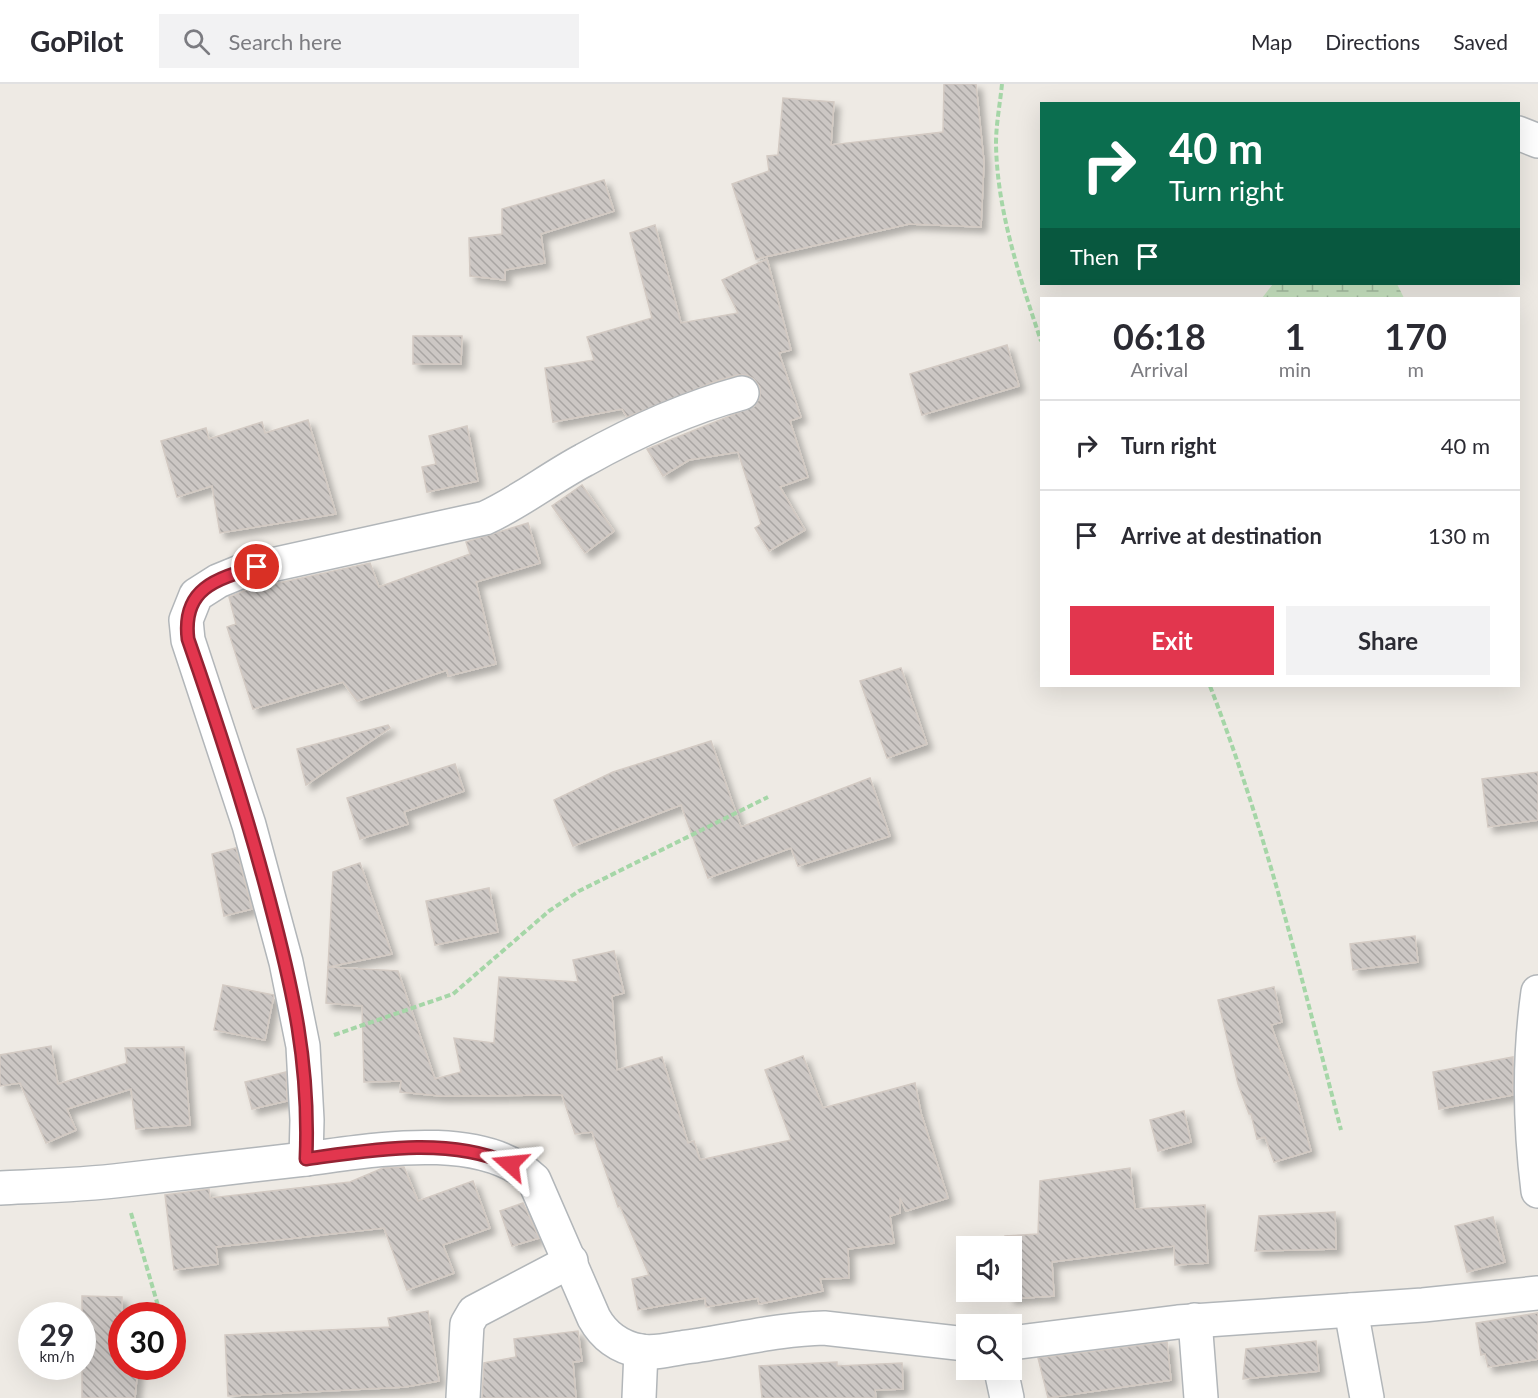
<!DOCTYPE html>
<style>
body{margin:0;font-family:Lato,sans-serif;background:#f2f2f3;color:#2b2b33;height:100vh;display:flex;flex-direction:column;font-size:22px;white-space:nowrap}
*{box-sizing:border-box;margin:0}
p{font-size:20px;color:#7c7c81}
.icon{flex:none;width:33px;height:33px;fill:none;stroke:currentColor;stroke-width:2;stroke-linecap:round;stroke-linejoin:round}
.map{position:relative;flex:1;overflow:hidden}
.side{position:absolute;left:1040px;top:213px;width:480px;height:390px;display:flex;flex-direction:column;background:#fff;border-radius:0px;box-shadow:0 6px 24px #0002}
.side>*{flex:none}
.banner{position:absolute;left:1040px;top:18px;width:480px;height:183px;border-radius:0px;box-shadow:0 6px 24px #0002;background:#0b6e4f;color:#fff;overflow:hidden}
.tools{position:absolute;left:956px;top:1152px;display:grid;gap:12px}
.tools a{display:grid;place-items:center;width:66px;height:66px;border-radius:0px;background:#fff;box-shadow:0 6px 24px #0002;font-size:30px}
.speed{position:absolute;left:18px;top:1218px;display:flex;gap:12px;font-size:30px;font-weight:700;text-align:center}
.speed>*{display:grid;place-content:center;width:78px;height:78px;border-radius:50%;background:#fff;box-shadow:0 6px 24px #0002;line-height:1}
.speed small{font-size:15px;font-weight:400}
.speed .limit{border:9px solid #d22;background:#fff;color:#111}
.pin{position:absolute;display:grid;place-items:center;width:51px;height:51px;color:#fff;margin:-26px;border:3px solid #fff;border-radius:50%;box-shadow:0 2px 6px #0007}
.me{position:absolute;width:66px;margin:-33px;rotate:288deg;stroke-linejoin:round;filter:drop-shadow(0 0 4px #0008)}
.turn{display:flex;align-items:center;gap:21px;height:126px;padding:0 30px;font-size:27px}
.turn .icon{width:78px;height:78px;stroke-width:2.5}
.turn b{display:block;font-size:42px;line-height:51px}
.then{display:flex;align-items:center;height:57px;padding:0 30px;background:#0003;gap:12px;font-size:22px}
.eta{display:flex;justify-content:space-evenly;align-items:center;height:102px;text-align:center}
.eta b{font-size:36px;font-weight:700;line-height:42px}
.button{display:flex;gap:12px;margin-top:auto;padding:12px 30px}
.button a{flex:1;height:69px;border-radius:0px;background:#e2364e;color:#fff;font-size:24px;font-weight:700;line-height:69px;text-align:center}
.button a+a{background:#f2f2f3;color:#2b2b33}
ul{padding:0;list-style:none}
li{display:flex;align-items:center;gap:18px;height:90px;padding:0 30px;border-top:2px solid #e1e1e2}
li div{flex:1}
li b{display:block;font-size:22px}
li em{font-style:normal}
header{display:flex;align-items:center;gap:36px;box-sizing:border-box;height:84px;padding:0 30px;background:#fff;border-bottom:2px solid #e1e1e2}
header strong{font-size:28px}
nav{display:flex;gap:33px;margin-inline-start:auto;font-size:21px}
.search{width:420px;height:54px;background:#f2f2f3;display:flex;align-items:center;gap:15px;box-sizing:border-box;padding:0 21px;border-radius:0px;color:#7c7c81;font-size:22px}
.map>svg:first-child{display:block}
.wetland{fill:url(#wetland-marsh)}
.building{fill:url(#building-back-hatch);stroke:#d3cac3;stroke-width:1.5;filter:url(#shadow)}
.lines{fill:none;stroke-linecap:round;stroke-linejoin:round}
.minor-casing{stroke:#b2b6b9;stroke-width:36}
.path{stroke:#a5d6a7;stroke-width:4;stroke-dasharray:6 3;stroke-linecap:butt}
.minor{stroke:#fff;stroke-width:33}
.route-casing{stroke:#932333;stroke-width:15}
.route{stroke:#e2364e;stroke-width:10}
</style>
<header>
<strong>GoPilot</strong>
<div class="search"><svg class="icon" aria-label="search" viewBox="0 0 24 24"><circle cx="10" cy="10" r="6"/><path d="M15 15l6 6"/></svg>Search here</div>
<nav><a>Map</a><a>Directions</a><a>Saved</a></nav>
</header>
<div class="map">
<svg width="1538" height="1314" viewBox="0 0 1538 1314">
<defs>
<pattern id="wetland-marsh" width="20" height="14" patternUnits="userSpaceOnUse" patternTransform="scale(1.5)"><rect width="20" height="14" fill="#c9e5c2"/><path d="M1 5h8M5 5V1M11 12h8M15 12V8" fill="none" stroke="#a6bda1"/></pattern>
<pattern id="building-back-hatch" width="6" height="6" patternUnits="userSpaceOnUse" patternTransform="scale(1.5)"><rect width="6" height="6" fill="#ccc7c4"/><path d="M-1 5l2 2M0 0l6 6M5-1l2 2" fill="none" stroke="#a9a5a3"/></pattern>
<filter id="shadow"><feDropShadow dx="5.5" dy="5.5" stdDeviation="3" flood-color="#0004"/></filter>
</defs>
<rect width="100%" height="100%" fill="#eeeae4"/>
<polygon class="wetland" points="1273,200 1397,200 1404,214 1262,214"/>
<g class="building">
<polygon points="944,0 976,0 984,78 981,143 909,140 756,175 732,100 769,87 767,72 778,71 783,14 834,18 831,61 943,48"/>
<polygon points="604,96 614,127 541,150 545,179 505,186 505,196 470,192 469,154 502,150 502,125"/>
<polygon points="655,141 681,239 738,229 722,196 767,175 791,266 779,269 801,333 790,337 808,393 780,403 805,446 769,467 755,444 761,440 738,368 689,376 663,392 647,365 755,322 760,313 760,303 754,295 747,291 737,291 716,297 627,333 622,325 553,338 545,284 594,276 587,253 652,234 630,149"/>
<polygon points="413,252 462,252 461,280 413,280"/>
<polygon points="1007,261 1019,302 922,331 910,290"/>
<polygon points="308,336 336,430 220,449 212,402 177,413 161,357 206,344 209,355 262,338 265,349"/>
<polygon points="467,342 478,397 427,408 422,383 436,380 429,352"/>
<polygon points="582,401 614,447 585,469 552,422"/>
<polygon points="528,439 540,479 476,498 496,580 448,592 447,586 357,617 343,598 253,625 227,543 236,540 229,513 246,506 370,479 379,503 470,470 466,458"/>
<polygon points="901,584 927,660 887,674 860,597"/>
<polygon points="388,641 390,644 306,701 297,665"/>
<polygon points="711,657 741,743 870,694 890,752 798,782 791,764 708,794 681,721 573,762 554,716 613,688"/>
<polygon points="455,680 464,707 404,728 408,740 360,755 347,714"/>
<polygon points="1538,688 1538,736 1488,743 1482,695"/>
<polygon points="236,764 252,825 224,832 212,770"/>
<polygon points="360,779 392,870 328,883 333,788"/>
<polygon points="489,804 498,848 435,861 426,817"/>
<polygon points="1415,852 1418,878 1353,886 1350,860"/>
<polygon points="614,867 624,909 612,912 617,986 662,973 688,1059 694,1057 700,1076 791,1056 765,986 803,972 823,1024 915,999 921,1029 948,1114 906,1127 900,1114 900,1129 890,1132 894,1159 848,1165 849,1194 820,1195 823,1207 759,1220 758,1214 706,1223 705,1214 638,1226 632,1195 649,1191 620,1122 618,1123 592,1048 575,1050 562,1011 441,1012 400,1008 401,997 364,998 362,922 326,919 328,883 398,887 435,995 461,988 454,954 494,959 499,893 578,898 573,876"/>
<polygon points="223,901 274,911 265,956 214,946"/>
<polygon points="1274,903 1282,938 1271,941 1295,1009 1311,1067 1274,1078 1265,1053 1257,1055 1251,1030 1249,1030 1238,1000 1218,916"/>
<polygon points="51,962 58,1000 127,979 125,964 184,963 190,1041 136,1045 131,1005 67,1025 76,1046 46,1059 20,999 0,1002 0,971"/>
<polygon points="1513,973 1513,1011 1439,1025 1433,988"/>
<polygon points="286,988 287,1017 252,1025 245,998"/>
<polygon points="1184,1027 1191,1058 1158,1067 1150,1036"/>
<polygon points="404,1083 418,1117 473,1097 490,1144 443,1161 454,1189 407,1206 384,1144 216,1163 218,1180 174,1186 165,1111 209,1105 210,1114 350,1098 383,1084"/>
<polygon points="1130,1084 1135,1125 1205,1121 1208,1179 1175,1181 1174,1162 1052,1178 1054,1212 1009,1215 1011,1162 1006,1162 1005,1152 1038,1150 1040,1097"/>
<polygon points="523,1119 539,1154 512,1162 500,1127"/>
<polygon points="1335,1128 1336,1165 1255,1167 1259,1132"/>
<polygon points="1493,1133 1505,1178 1467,1188 1455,1142"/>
<polygon points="82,1212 122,1213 122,1282 138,1282 135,1314 82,1314"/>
<polygon points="428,1227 439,1297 405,1303 228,1312 225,1251 390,1243 388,1234"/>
<polygon points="1538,1229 1538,1275 1488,1283 1485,1270 1481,1271 1476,1239"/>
<polygon points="578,1247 582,1277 573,1278 576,1314 482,1314 484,1279 516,1273 514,1255"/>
<polygon points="1316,1257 1319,1287 1243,1295 1246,1265"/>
<polygon points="1167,1258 1171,1296 1048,1314 1038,1274"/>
<polygon points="837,1278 837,1282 902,1279 903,1305 875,1306 876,1314 762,1314 759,1282"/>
</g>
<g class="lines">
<g class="minor-casing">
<g id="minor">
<polyline points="1518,49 1538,57"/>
<path d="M1538 908C1529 972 1530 1043 1538 1107"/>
<path d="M306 1075 307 1036 303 962 286 878 249 741 188 556 186 536 196 511 218 497 240 488 485 434C520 418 550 394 584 376 634 348 687 324 742 309"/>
<path d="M0 1104C41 1102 82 1101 123 1096 184 1089 244 1082 305 1075 370 1067 481 1045 534 1096L594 1234C604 1252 619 1263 640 1267 654 1270 673 1265 686 1263 732 1257 778 1245 824 1244L966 1260"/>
<polyline points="1351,1226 1367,1314"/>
<polyline points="1195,1236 1201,1314"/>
<polyline points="1011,1259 1178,1238 1423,1221 1538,1209"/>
<polyline points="1001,1286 1007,1314"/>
<polyline points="463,1314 467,1240 474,1228 571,1177"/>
<polyline points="639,1314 641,1267"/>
</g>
</g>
<g class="path">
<path d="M1002 0C1000 20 996 40 996 60 997 127 1020 194 1041 257"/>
<path d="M1210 602C1266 746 1302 896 1341 1046"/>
<polyline points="334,951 453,910 549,827 579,807 768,713"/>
<polyline points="131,1129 161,1232"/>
<polyline points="172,1269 174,1275"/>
</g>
<use href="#minor" class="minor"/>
</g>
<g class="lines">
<g class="route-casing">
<path id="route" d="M257 483C215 495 182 505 188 555 218 641 246 727 269 815 293 906 310 980 306 1075 371 1066 448 1052 510 1080"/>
</g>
<use href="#route" class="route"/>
</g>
</svg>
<div class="tools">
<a><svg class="icon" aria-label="sound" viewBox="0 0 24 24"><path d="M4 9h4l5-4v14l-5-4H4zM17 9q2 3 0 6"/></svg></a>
<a><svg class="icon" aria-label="search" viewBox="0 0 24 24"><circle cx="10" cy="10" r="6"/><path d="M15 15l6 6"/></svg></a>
</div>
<div class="speed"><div>29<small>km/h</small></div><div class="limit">30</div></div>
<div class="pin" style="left:257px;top:483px;background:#d93025"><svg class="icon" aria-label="arrive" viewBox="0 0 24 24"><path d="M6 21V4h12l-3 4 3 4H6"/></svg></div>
<svg class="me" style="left:510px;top:1080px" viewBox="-20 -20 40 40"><path d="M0-17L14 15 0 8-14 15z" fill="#e2364e" stroke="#fff" stroke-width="4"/></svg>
<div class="banner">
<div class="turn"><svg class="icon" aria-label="right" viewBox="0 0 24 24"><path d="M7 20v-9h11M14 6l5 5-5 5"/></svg><div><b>40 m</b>Turn right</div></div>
<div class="then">Then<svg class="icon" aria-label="arrive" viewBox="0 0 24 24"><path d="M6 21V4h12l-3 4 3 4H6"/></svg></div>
</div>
<section class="side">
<div class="eta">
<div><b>06:18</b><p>Arrival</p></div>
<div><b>1</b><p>min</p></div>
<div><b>170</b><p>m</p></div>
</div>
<ul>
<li><svg class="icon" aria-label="right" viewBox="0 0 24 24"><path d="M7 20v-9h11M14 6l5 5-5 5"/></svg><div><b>Turn right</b></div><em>40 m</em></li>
<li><svg class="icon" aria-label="arrive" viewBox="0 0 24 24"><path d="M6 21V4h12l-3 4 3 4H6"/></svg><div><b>Arrive at destination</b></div><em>130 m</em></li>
</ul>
<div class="button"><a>Exit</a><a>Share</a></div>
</section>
</div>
